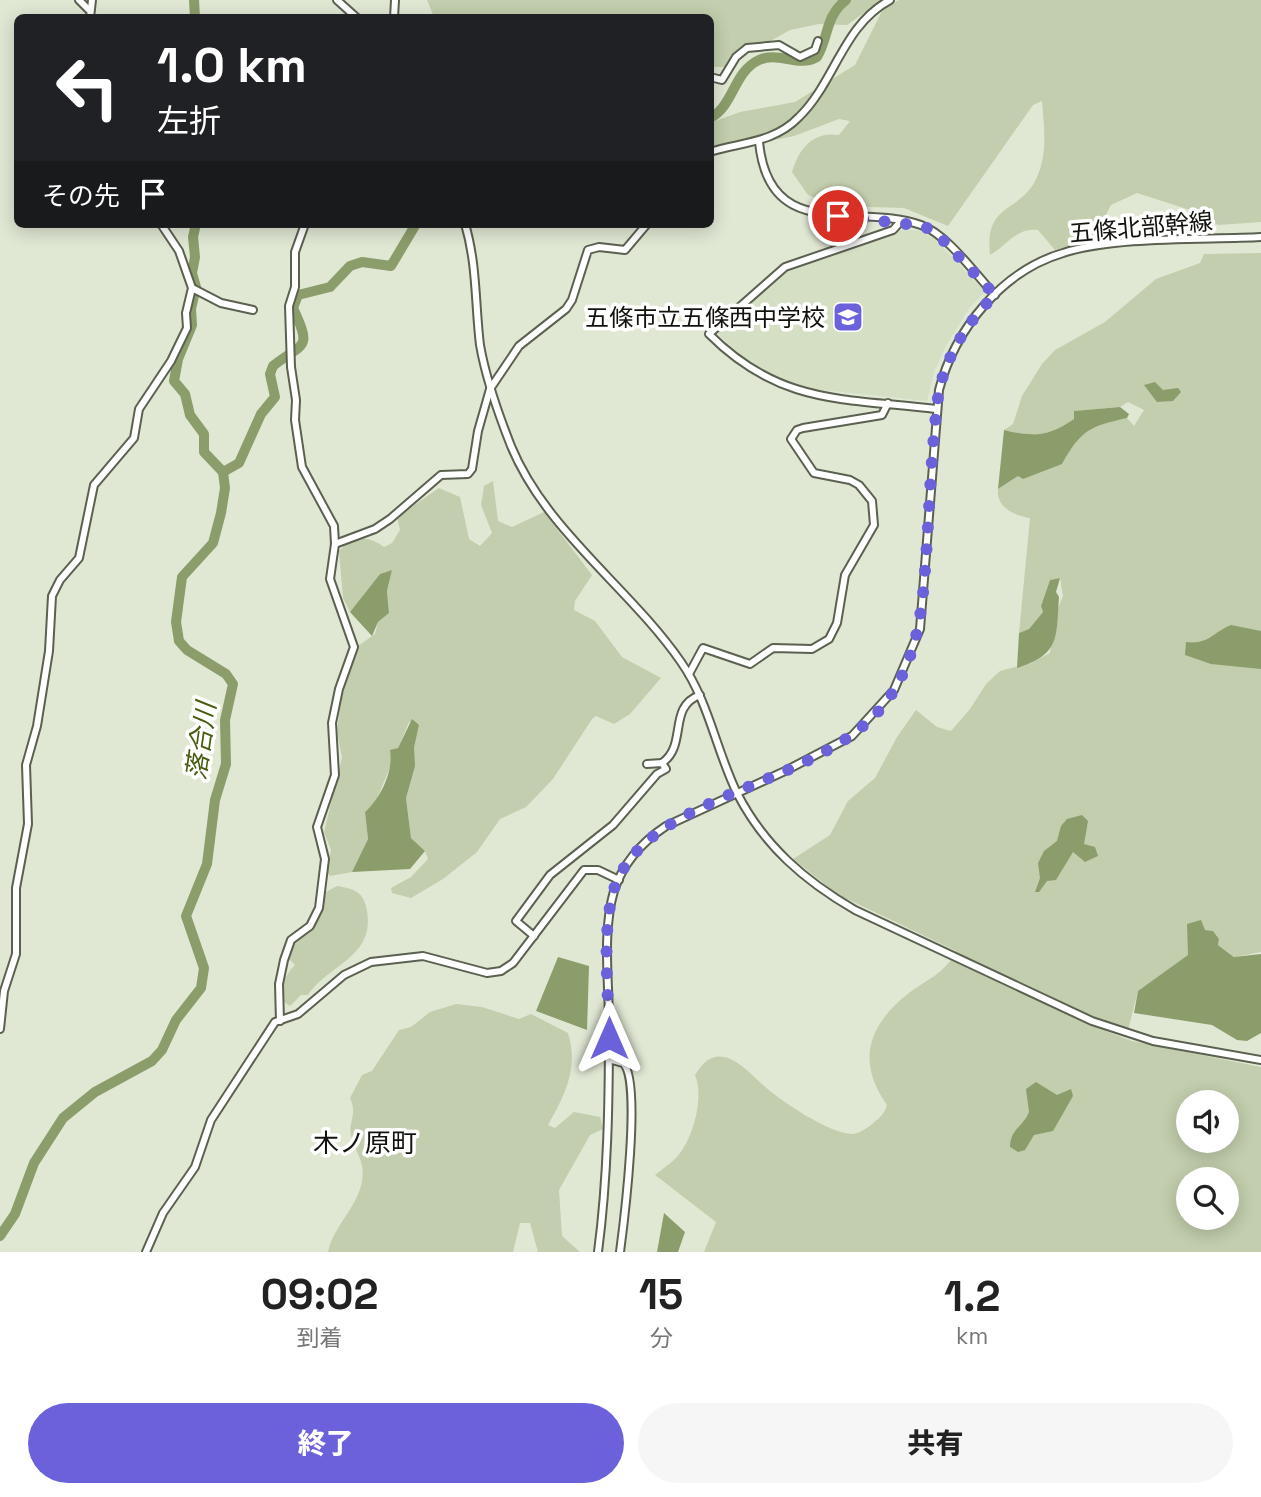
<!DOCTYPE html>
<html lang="ja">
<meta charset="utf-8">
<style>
body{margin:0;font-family:"Space Grotesk","Noto Sans JP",sans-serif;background:#f6f6f6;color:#222;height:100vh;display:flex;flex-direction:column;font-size:26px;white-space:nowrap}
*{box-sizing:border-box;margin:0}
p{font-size:23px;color:#767676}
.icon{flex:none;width:38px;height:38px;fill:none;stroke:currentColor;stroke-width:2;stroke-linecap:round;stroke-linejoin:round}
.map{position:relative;height:1252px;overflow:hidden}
.panel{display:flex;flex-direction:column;background:#fff;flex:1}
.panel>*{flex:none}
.guide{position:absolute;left:14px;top:14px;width:700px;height:214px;border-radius:10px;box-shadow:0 4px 18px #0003;background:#202124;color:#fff;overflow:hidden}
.buttons{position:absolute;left:1176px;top:1090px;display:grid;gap:14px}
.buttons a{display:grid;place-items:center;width:63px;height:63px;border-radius:50%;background:#fff;box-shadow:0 4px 18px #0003;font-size:35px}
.pin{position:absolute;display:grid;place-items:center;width:60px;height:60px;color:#fff;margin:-30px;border:4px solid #fff;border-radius:50%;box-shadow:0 2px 7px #0007}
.me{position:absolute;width:77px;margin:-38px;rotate:0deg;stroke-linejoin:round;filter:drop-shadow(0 0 5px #0008)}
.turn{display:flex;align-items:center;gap:24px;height:147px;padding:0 28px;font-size:32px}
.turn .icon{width:91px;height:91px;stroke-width:2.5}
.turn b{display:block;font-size:49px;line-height:60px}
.then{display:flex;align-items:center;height:66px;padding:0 28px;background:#0003;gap:14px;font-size:26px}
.eta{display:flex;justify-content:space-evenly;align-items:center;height:119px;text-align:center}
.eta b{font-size:42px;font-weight:800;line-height:49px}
.cta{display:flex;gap:14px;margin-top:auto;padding:14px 28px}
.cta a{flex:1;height:80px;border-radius:42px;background:#6b61db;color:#fff;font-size:28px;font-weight:800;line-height:80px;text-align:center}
.cta a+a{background:#f6f6f6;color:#222}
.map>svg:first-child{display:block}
.built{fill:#d5dfc4}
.green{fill:#c2cead;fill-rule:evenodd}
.water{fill:#8c9d6c}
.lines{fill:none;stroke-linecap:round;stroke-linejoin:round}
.river{stroke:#8c9d6c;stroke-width:10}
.minor-casing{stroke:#5b6150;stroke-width:10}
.minor{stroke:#fff;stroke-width:6}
.route{stroke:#6b61db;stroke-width:12;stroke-dasharray:0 21.6}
.labels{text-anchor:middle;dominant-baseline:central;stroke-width:7;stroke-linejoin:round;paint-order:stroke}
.street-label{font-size:24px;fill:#11140d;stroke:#fff}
.poi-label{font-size:24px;fill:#11140d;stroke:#fff;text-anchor:end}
.water-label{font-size:26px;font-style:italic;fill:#485c10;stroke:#fff}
.neighbourhood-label{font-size:26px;fill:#11140d;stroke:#fff}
</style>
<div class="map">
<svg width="1261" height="1252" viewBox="0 0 1261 1252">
<rect width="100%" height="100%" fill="#e0e8d4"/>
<polygon class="built" points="905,229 920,231 936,240 985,292 970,307 946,346 934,372 927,401 803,388 747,362 717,333 772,281 797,266"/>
<g class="green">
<polygon points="427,0 882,0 847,25 819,24 790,30 724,67 711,67 710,18 434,17"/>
<path d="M899 0H1261V222L1218 225 1193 211 1137 193 1111 205 1094 238 1055 250 1038 230C1015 228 1008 245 990 255 984 201 1021 214 1037 177 1048 153 1044 126 1042 101L1033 105 948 226 904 208 836 206 808 195 792 172C799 149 812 131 839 135L850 121 839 119 794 136 711 153 710 123 740 112 795 102 855 65 883 9Z"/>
<path d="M1261 253V952L1235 957 1218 945 1219 939 1213 931 1205 930 1189 955 1138 991 1128 1030 1105 1022 1103 1030 1132 1041 1261 1067V1252H704L716 1222 655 1175C663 1168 674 1162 680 1153 694 1135 704 1096 695 1075 717 1037 743 1066 763 1085 781 1101 828 1133 852 1134 858 1134 866 1129 871 1125 878 1119 885 1114 887 1105 856 1061 868 1025 909 993 927 979 945 974 956 951L837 894 793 859 830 835 848 801 875 778 897 737 916 710 937 727 951 731 970 709 986 684 1000 671 1031 663 1050 653 1053 620 1063 596 1060 578 1050 580 1041 606 1043 612 1029 629 1019 633 1030 518C1014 515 996 508 998 489L1018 476 1062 464C1082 429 1088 427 1127 418L1134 426 1144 410 1128 402 1120 407 1075 411 1074 419C1048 437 1033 437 1004 430L1013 424 1022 396 1042 364 1055 350 1105 322 1156 279 1200 263 1204 254ZM1188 1102H1227V1141H1188ZM1188 1180H1227V1218H1188Z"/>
<path d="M493 481 498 521 512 527 544 512 592 575 575 601 574 610 595 621 622 657 661 678 630 714 614 724 596 716 592 719 553 779 526 807 500 819 477 852 443 879 411 898 392 893 391 888 411 877 428 859 425 851 411 838 406 798 414 766V748L419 725 409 722 375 803 365 812 368 839 352 872 330 876 327 872 331 850 324 832 342 758 337 731 342 696 358 646 375 634 378 622 389 613 387 591 392 570 380 574 350 612 343 598 339 551C353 535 368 535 384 547L392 543 400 530 397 517 439 488 460 497 469 539 480 546 492 533 481 505 484 486Z"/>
<path d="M337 886C355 889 364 892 367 911 375 957 329 964 308 995H301L290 1006 284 1002C281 986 284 976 295 965L287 957 293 940C315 928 322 917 326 892Z"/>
<path d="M456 1004 482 1007 519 1019 531 1014 568 1033C579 1068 565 1095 548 1125L555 1128 574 1112 600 1117 603 1129 590 1135 559 1190 562 1236 580 1252H538L530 1223H520L513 1252H328C334 1222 368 1199 362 1166 360 1155 353 1146 351 1135 348 1121 358 1115 350 1098L362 1075 372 1071 399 1030 411 1027 430 1012Z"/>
</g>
<g class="water">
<polygon points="1155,382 1163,390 1178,388 1181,392 1173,401 1157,402 1144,385"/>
<path d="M1120 407 1129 414 1127 418C1089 427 1082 429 1062 464L1023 479 1018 476 998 489 1004 430C1033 437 1048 437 1074 419V411Z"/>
<polygon points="392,570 387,591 389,613 378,622 372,636 350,612 380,574"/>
<path d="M1060 578 1056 592 1059 597C1056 637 1061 654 1017 668L1019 633 1029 629 1043 612 1041 606 1050 580Z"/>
<path d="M1231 625 1261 631V669L1211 664 1185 655 1186 642C1209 645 1213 632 1231 625Z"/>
<path d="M412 719 419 725 414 748 415 766 406 798 411 838 425 851 410 869 352 872 368 839 365 812C380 799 394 771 390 750L398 748Z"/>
<polygon points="1082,815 1088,821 1084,844 1095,847 1098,856 1085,862 1073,852 1056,880 1047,881 1039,892 1035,892 1040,878 1038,863 1044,851 1057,841 1061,826 1067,819"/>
<polygon points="1201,920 1205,930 1213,931 1219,939 1218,945 1234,957 1261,954 1261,1033 1247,1041 1237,1040 1212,1025 1134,1013 1138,991 1188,955 1187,924"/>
<polygon points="558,957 589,966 587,1030 536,1011"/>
<path d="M1036 1082 1057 1095 1071 1089 1073 1096 1053 1131 1034 1135 1025 1150 1018 1152 1010 1147C1010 1129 1024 1126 1029 1112L1026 1089Z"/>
<polygon points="664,1213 685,1232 678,1252 657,1252"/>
</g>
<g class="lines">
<g class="river">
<polyline points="194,0 195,18"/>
<path d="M710 118C734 106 733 72 759 60 778 51 799 68 817 57 829 37 825 16 846 0"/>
<path d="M223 472 239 463 261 414 275 397 270 374 273 366C303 342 313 351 293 308L298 295 330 287 350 266 362 262 391 266 416 224"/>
<polyline points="0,1236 15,1214 34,1163 63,1118 95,1092 152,1061 162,1050 176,1020 201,988 204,968 186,916 207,864 215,800 226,764 225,720 233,684 226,674 187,650 179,641 176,622 182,577 213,543 221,513 225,488 223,472 204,452 204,434 190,415 185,394 174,381 178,359 192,325 191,309 196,287 192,273 195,257 193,237 196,224"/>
</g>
<g class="minor-casing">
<g id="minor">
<polyline points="79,0 89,10"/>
<polyline points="337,0 357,18"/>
<polyline points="90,18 92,0"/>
<polyline points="394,18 395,0"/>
<polyline points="710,77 722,80 736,57 747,48 779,45 800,57 815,50 818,41"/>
<path d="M759 142C769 244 857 202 921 225 947 234 976 275 995 295"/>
<path d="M710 152C742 142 774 143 799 117 835 82 843 25 890 0"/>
<path d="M901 221 893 230 785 267 709 334C780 405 843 398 936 409"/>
<path d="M465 224C477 264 475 304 480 345 486 380 498 413 511 446 546 531 629 587 681 662 709 702 716 750 737 793 764 846 805 881 855 910L1092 1021 1153 1041 1261 1060"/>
<polyline points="192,288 221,303 253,310"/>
<polyline points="335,544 375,529 390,519 441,475 468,474 472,469 478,431 490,389 519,346 566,309 572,300 588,250 599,247 625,250 647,224"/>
<polyline points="689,674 703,648 750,664 773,648 812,649 829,639 837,623 845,575 874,525 872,501 859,485 850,480 814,473 791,439 797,430 803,428 882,415 888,403"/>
<path d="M647 764 662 763C688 745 667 707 700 695"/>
<polyline points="534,936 516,921 550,875 613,825 657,774 666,769 662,763"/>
<polyline points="280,1021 279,984 284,960 291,940 310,926 319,908 325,859 317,827 335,775 332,723 339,689 354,647 330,579 335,544 334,526 302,467 295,420 296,400 291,367 289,306 295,287 295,252 305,224"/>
<polyline points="0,1029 4,991 16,954 16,888 28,824 26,765 37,726 49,651 52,596 60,580 79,558 94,485 134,438 139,409 171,361 187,328 186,313 192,288 179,251 161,224"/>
<path d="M609 1059 623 1063C642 1079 624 1222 620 1252"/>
<polyline points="146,1252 163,1213 195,1167 211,1120 275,1022 298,1014 344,975 371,962 423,956 487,973 501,971 513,963 584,870 598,870 619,880"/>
<path d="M598 1252C608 1176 609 1100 609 1024 609 981 602 932 614 891 623 863 642 842 666 826L785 771 852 736 894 690 920 629 939 390C955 329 1002 271 1063 253 1116 236 1204 240 1261 237"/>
</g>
</g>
<use href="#minor" class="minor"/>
</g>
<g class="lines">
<path class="route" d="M609 1038C609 993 601 932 614 889 648 787 833 789 893 692 922 645 923 596 927 543 930 492 932 441 939 390 948 353 968 321 995 295L940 237 924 226 838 216"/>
</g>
<defs>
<g id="school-square" transform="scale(1.575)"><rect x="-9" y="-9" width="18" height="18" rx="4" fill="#6b61db" stroke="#fff"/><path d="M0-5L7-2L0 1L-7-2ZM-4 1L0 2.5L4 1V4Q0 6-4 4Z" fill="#fff"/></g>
</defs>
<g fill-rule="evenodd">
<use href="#school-square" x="848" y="317"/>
</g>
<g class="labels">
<g class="street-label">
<text transform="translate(1141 227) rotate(-5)">五條北部幹線</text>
</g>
<g class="poi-label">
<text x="825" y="317">五條市立五條西中学校</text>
</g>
<g class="water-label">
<text transform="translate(201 741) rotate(-82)">落合川</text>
</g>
<g class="neighbourhood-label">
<text x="365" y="1143">木ノ原町</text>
</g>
</g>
</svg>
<div class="buttons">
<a><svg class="icon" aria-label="sound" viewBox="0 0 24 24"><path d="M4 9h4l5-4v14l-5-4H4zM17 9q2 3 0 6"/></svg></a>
<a><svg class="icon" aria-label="search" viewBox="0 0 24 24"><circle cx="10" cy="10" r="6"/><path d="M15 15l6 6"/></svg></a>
</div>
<div class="pin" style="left:838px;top:216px;background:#d93025"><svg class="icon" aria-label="arrive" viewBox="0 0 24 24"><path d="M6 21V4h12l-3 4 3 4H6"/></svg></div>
<svg class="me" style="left:609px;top:1038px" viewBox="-20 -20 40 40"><path d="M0-17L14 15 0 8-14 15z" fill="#6b61db" stroke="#fff" stroke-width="4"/></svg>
<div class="guide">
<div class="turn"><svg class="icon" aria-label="left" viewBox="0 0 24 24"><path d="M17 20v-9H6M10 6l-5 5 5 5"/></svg><div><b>1.0 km</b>左折</div></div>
<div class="then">その先<svg class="icon" aria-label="arrive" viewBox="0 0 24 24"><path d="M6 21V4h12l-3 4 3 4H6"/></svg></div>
</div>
</div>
<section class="panel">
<div class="eta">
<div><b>09:02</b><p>到着</p></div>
<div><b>15</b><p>分</p></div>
<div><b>1.2</b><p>km</p></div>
</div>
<div class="cta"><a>終了</a><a>共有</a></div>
</section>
